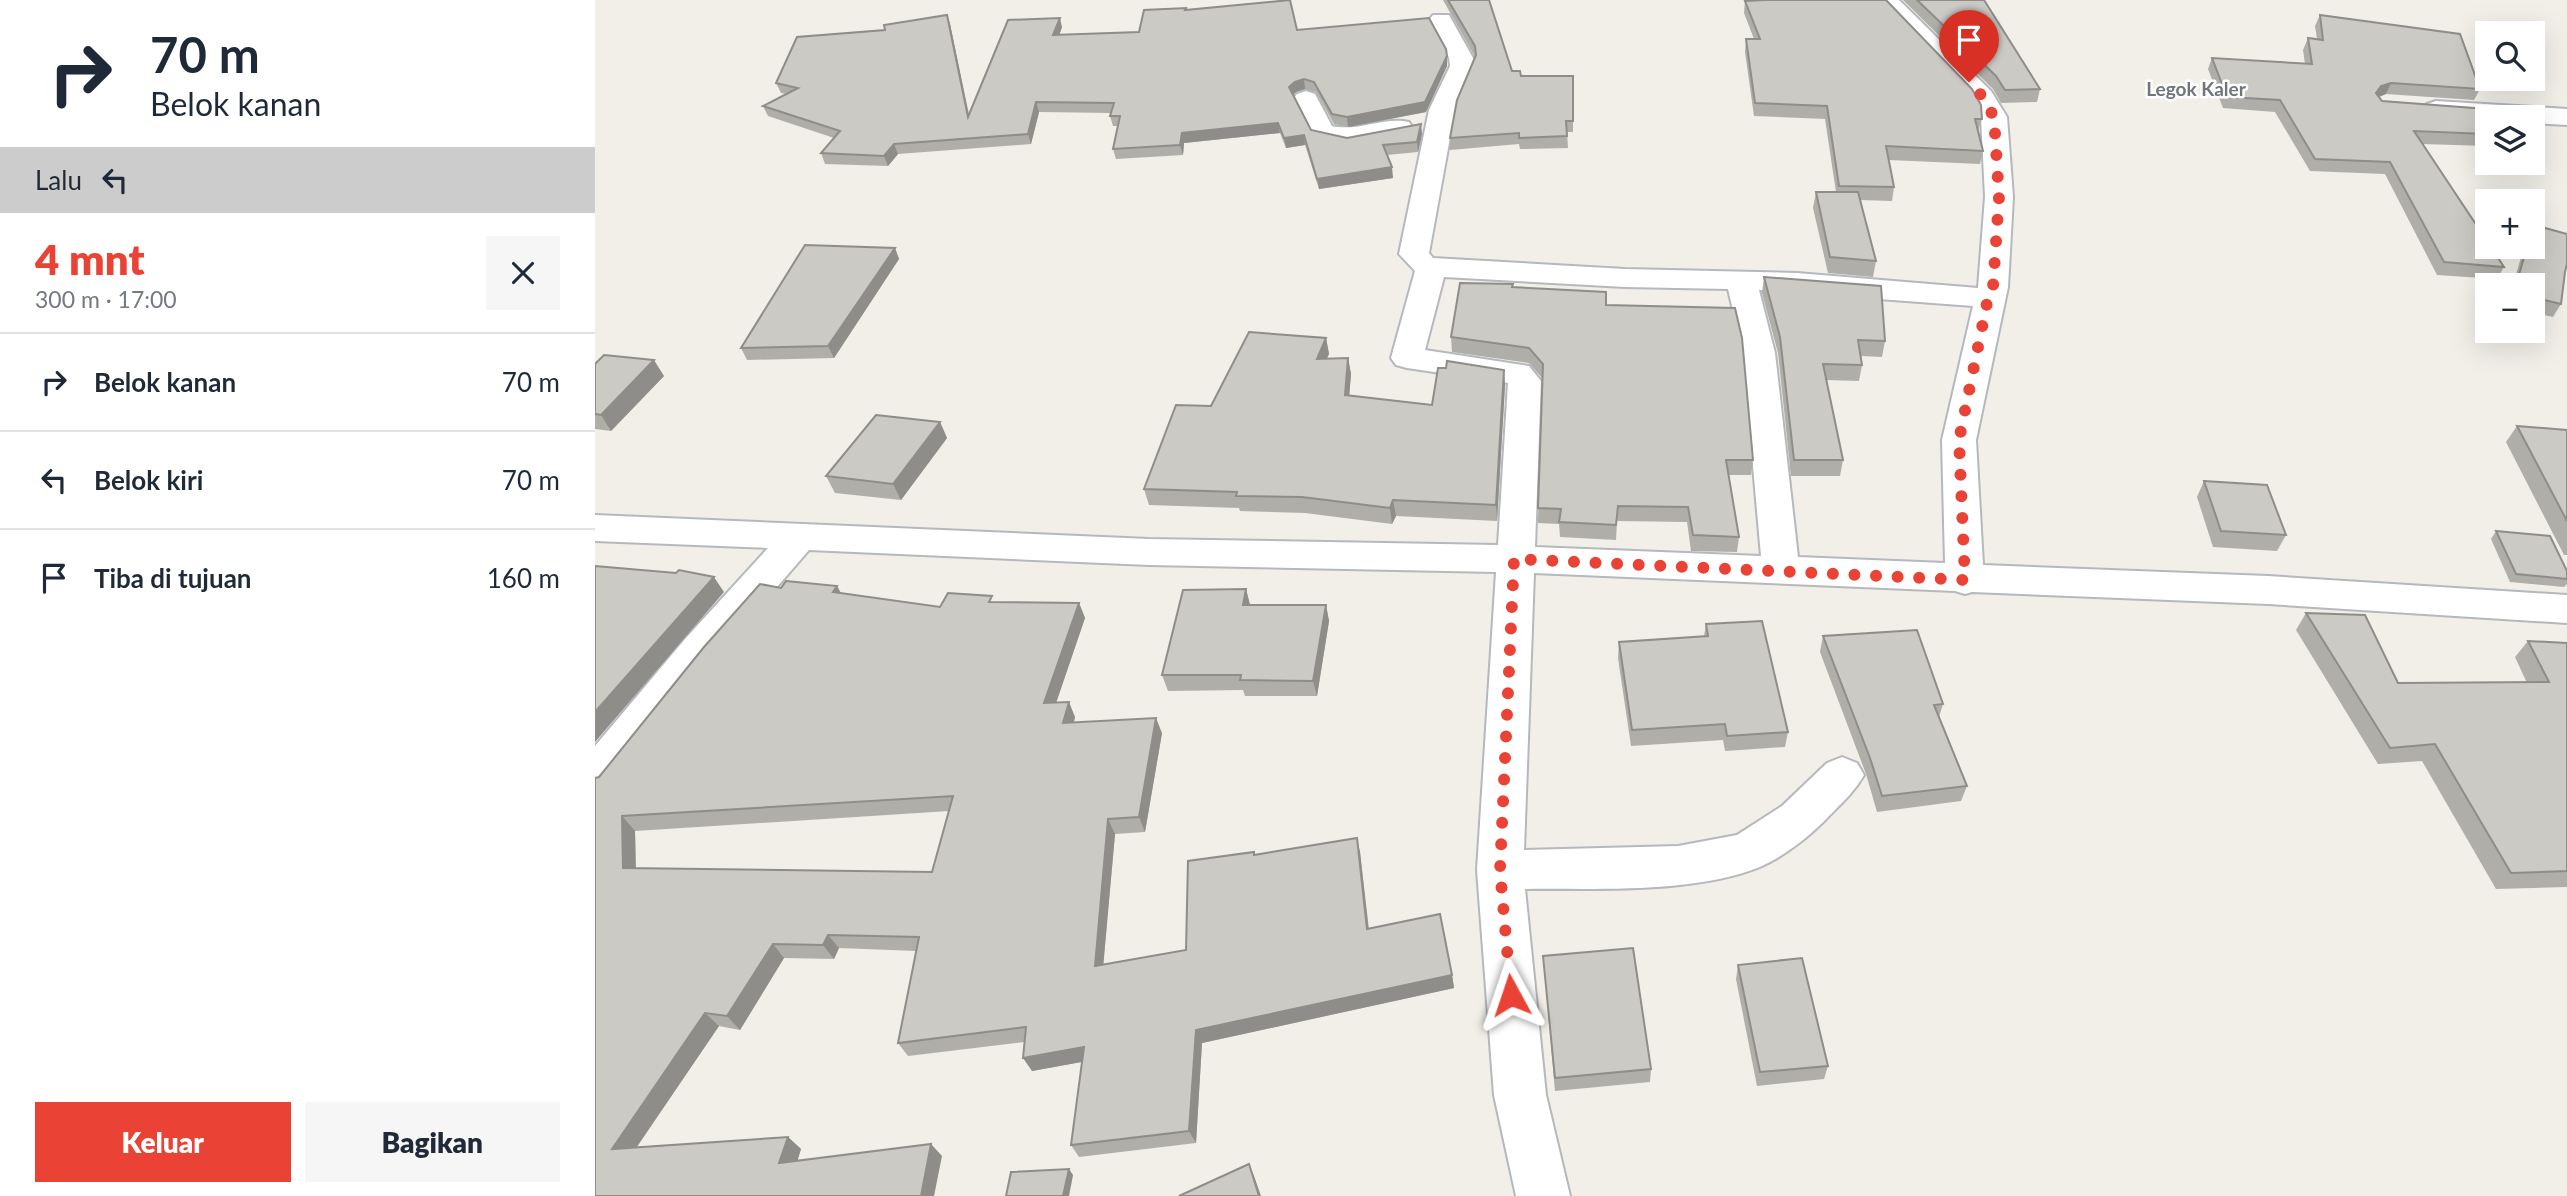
<!DOCTYPE html>
<html lang="id">
<meta charset="utf-8">
<style>
body{margin:0;font-family:Lato,sans-serif;background:#f6f6f7;color:#1f2937;height:100vh;display:flex;flex-direction:column;font-size:26px;white-space:nowrap}
*{box-sizing:border-box;margin:0}
p{font-size:23px;color:#747a83}
.icon{flex:none;width:38px;height:38px;fill:none;stroke:currentColor;stroke-width:2;stroke-linecap:round;stroke-linejoin:round}
.map{position:relative;flex:1;overflow:hidden}
.details{display:flex;flex-direction:column;background:#fff;width:595px}
.details>*{flex:none}
.hud{background:#fff;color:#1f2937;overflow:hidden}
.fabs{position:absolute;left:1880px;top:21px;display:grid;gap:14px}
.fabs a{display:grid;place-items:center;width:70px;height:70px;border-radius:0px;background:#fff;box-shadow:0 7px 28px #0002;font-size:35px}
.pin{position:absolute;display:grid;place-items:center;width:60px;height:60px;color:#fff;margin:-72px -30px;border-radius:50% 50% 50% 0;rotate:-45deg;box-shadow:0 0 7px #0007}
.pin .icon{rotate:45deg}
.me{position:absolute;width:77px;margin:-38px;rotate:355deg;stroke-linejoin:round;filter:drop-shadow(0 0 5px #0008)}
.turn{display:flex;align-items:center;gap:24px;height:147px;padding:0 35px;font-size:32px}
.turn .icon{width:91px;height:91px;stroke-width:2.5}
.turn b{display:block;font-size:49px;line-height:60px}
.then{display:flex;align-items:center;height:66px;padding:0 35px;background:#0003;gap:14px;font-size:26px}
.round{display:grid;place-items:center;flex:none;width:74px;height:74px;border-radius:0px;background:#f6f6f7}
.headline{display:flex;align-items:center;justify-content:space-between;height:119px;padding:0 35px}
h1{font-size:42px;font-weight:800;line-height:52px;color:#ea4335}
.cta{display:flex;gap:14px;margin-top:auto;padding:14px 35px}
.cta a{flex:1;height:80px;border-radius:0px;background:#ea4335;color:#fff;font-size:28px;font-weight:800;line-height:80px;text-align:center}
.cta a+a{background:#f6f6f7;color:#1f2937}
ul{padding:0;list-style:none}
li{display:flex;align-items:center;gap:21px;height:98px;padding:0 35px;border-top:2px solid #e0e1e3}
li div{flex:1}
li b{display:block;font-size:26px}
li em{font-style:normal}
main{display:flex;flex:1;min-height:0}
.map>svg:first-child{display:block}
.lines{fill:none;stroke-linecap:round;stroke-linejoin:round}
.street-casing{stroke:#b5b8bc;stroke-width:4}
.street{fill:#fff;fill-rule:evenodd}
.wall{fill:#afaea9;fill-rule:evenodd}
.shaded-wall{fill:#8f8d8a}
.building{fill:#cccac5;stroke:#8f8d8a;stroke-width:2;fill-rule:evenodd}
.route{stroke:#ea4335;stroke-width:12;stroke-dasharray:0 21.6}
.labels{text-anchor:middle;dominant-baseline:central;stroke-width:5;stroke-linejoin:round;paint-order:stroke}
.far-quarter-label{font-size:19px;font-weight:bold;fill:#70757a;stroke:#fff}
</style>
<main>
<section class="details">
<div class="hud">
<div class="turn"><svg class="icon" aria-label="right" viewBox="0 0 24 24"><path d="M7 20v-9h11M14 6l5 5-5 5"/></svg><div><b>70 m</b>Belok kanan</div></div>
<div class="then">Lalu<svg class="icon" aria-label="left" viewBox="0 0 24 24"><path d="M17 20v-9H6M10 6l-5 5 5 5"/></svg></div>
</div>
<div class="headline"><div><h1>4 mnt</h1><p>300 m · 17:00</p></div><a class="round"><svg class="icon" aria-label="close" viewBox="0 0 24 24"><path d="M6 6l12 12M18 6L6 18"/></svg></a></div>
<ul>
<li><svg class="icon" aria-label="right" viewBox="0 0 24 24"><path d="M7 20v-9h11M14 6l5 5-5 5"/></svg><div><b>Belok kanan</b></div><em>70 m</em></li>
<li><svg class="icon" aria-label="left" viewBox="0 0 24 24"><path d="M17 20v-9H6M10 6l-5 5 5 5"/></svg><div><b>Belok kiri</b></div><em>70 m</em></li>
<li><svg class="icon" aria-label="arrive" viewBox="0 0 24 24"><path d="M6 21V4h12l-3 4 3 4H6"/></svg><div><b>Tiba di tujuan</b></div><em>160 m</em></li>
</ul>
<div class="cta"><a>Keluar</a><a>Bagikan</a></div>
</section>
<div class="map">
<svg width="1972" height="1196" viewBox="0 0 1972 1196">
<rect width="100%" height="100%" fill="#f1efe8"/>
<g class="lines">
<g class="street-casing">
<g id="street">
<path d="M1280 0H1304L1396 91 1412 117 1418 197 1413 287 1381 440 1388 565 1673 576 1972 595V623L1673 604 1377 592 1370 594 1360 591 939 573 929 850 1083 846 1142 835 1187 806 1232 763 1247 757 1262 763 1269 775C1260 791 1247 803 1234 816 1216 835 1190 856 1165 867 1098 894 1002 888 930 889L951 1095 975 1196H921L899 1095 882 870 901 572 554 565 214 550 118 661 15 790 0 795V746L90 639 173 548 0 541V515L554 539 903 545 913 383 812 368 801 365 796 358 820 271 804 254 834 110 855 66 854 58 834 20 838 15H854L878 58 879 66 860 110 834 253 838 258 1030 269 1202 273 1383 288 1390 197 1386 117 1376 100ZM849 277 1030 287 1133 289 1148 353 1166 556 940 547 946 381 934 366 830 350ZM1164 290 1378 306 1347 440 1350 563 1203 557 1180 353Z"/>
<path d="M711 91 720 94 737 126C764 132 789 116 814 122L818 128 814 134 753 146 718 138 698 99 702 94Z"/>
<polygon points="1841,101 1972,109 1972,125 1937,123 1937,117 1892,117 1892,120 1832,114 1828,109 1832,104"/>
</g>
</g>
<use href="#street" class="street"/>
</g>
<g class="wall">
<polygon points="848,0 894,0 917,71 926,76 978,76 978,132 972,132 973,148 925,149 924,144 855,150 855,138 880,57"/>
<polygon points="1308,0 1389,0 1445,89 1442,102 1406,103 1398,89"/>
<polygon points="1150,1 1387,119 1383,131 1388,151 1385,164 1294,160 1299,187 1297,201 1265,200 1281,261 1278,277 1233,273 1218,208 1221,192 1241,192 1230,119 1159,116 1150,52 1151,39 1159,39 1149,13"/>
<polygon points="591,10 702,30 852,66 831,112 753,127 739,124 721,92 710,89 701,92 698,95 716,130 752,138 827,134 823,152 792,155 798,178 724,189 710,145 691,148 685,133 589,143 588,155 521,159 518,149 523,126 518,126 515,116 516,113 444,112 436,144 303,154 293,166 230,164 226,153 239,138 173,116 168,106 191,94 186,93 181,83 290,30 352,15 355,24 374,114 467,27 464,35 544,32"/>
<polygon points="1725,15 1885,89 1879,100 1791,94 1784,97 1787,101 1892,117 1892,146 1827,144 1909,267 1902,279 1842,275 1790,174 1715,171 1680,112 1628,108 1613,69 1617,58 1710,64 1708,50 1713,38 1722,39 1720,26"/>
<polygon points="1939,225 1970,272 1966,304 1958,317 1937,312 1937,285 1918,285 1929,247 1937,247 1937,227"/>
<polygon points="300,248 304,259 239,358 152,360 146,348"/>
<polygon points="1169,277 1290,341 1287,357 1266,356 1267,365 1264,381 1231,380 1248,460 1245,476 1196,476 1183,353 1167,293"/>
<polygon points="918,288 1011,305 1158,460 1156,475 1134,475 1144,537 1142,552 1096,551 1092,522 1022,521 1021,540 965,537 964,524 943,523 947,378 934,363 857,352 856,337"/>
<polygon points="731,338 734,354 731,359 753,358 756,374 754,396 837,405 910,385 902,521 801,516 797,524 710,513 645,511 644,508 554,505 549,489 616,406"/>
<polygon points="0,364 69,376 16,431 0,429"/>
<polygon points="345,422 352,438 306,500 240,493 231,476"/>
<polygon points="1922,426 1972,430 1972,555 1969,555 1911,442"/>
<polygon points="1609,481 1691,535 1682,551 1618,547 1602,497"/>
<polygon points="1901,531 1972,571 1972,584 1969,587 1915,582 1896,539"/>
<polygon points="651,589 655,605 731,605 734,621 722,696 650,696 648,690 573,691 567,675"/>
<path d="M246 593 345 607 400 602 484 603 490 618 461 702 480 717 479 723 567 733 550 832 520 834 508 965 591 950 659 852 660 855 765 852 774 929 857 975 859 988 607 1043 601 1143 484 1157 476 1145 487 1062 437 1071 430 1042 313 1056 303 1043 321 951 244 948 239 959 189 958 145 1030 124 1026 42 1147 193 1137 206 1149 202 1161 347 1156 0 1196 4 777ZM354 811 337 872 41 868 40 831Z"/>
<polygon points="1711,613 1803,683 1932,683 1920,657 1933,641 1972,643 1972,887 1901,889 1827,761 1783,764 1701,630"/>
<polygon points="1111,624 1193,732 1190,747 1130,751 1128,740 1036,746 1023,658 1024,642 1109,636"/>
<polygon points="1228,636 1348,704 1344,717 1372,786 1366,801 1282,812 1271,774 1225,652"/>
<polygon points="948,956 1056,1069 1055,1082 960,1091"/>
<polygon points="1143,965 1233,1066 1229,1079 1162,1086 1141,979"/>
</g>
<g class="shaded-wall">
<polygon points="352,15 355,24 376,127 373,117"/>
<polygon points="465,18 467,27 461,45 458,35"/>
<polygon points="852,56 852,66 831,112 753,127 752,117"/>
<polygon points="709,79 710,89 701,92 696,97 694,87 700,82"/>
<polygon points="1796,83 1791,94 1781,98 1781,93 1786,86"/>
<polygon points="441,102 444,112 436,144 433,134"/>
<polygon points="683,123 685,133 589,143 588,155 585,145 587,133"/>
<polygon points="826,124 827,134 823,152 822,142"/>
<polygon points="709,135 710,145 691,148 689,138"/>
<polygon points="299,144 303,154 293,166 289,156"/>
<polygon points="797,167 798,178 724,189 722,179"/>
<polygon points="300,248 304,259 239,358 233,346"/>
<polygon points="731,338 734,354 725,375 722,359"/>
<polygon points="753,358 756,374 753,411 750,395"/>
<polygon points="59,360 69,376 16,431 6,415"/>
<polygon points="909,370 910,385 902,521 901,505"/>
<polygon points="345,422 352,438 306,500 298,484"/>
<polygon points="798,500 801,516 797,524 795,508"/>
<polygon points="119,577 129,592 0,742 0,712"/>
<polygon points="242,586 251,602 238,592"/>
<polygon points="651,589 655,605 648,605"/>
<polygon points="484,603 490,618 456,718 449,703"/>
<polygon points="731,605 734,621 722,696 718,681"/>
<polygon points="474,702 480,717 474,738 468,723"/>
<polygon points="561,718 567,733 550,832 544,817"/>
<polygon points="27,816 40,831 41,882 28,868"/>
<polygon points="513,819 520,834 507,980 500,966"/>
<polygon points="762,838 765,852 775,943 772,929"/>
<polygon points="233,935 244,948 239,959 228,945"/>
<polygon points="178,944 189,958 145,1030 132,1016"/>
<polygon points="857,975 859,988 607,1043 601,1143 594,1131 601,1030"/>
<polygon points="110,1013 124,1026 32,1161 17,1149"/>
<polygon points="489,1047 497,1060 437,1071 428,1058"/>
<polygon points="193,1137 206,1149 198,1175 184,1163"/>
<polygon points="336,1144 347,1156 339,1196 326,1196"/>
<polygon points="654,1164 659,1176 666,1196 664,1196"/>
<polygon points="474,1169 478,1175 474,1196 468,1196"/>
</g>
<g class="building">
<polygon points="695,0 702,30 834,18 851,49 852,56 830,102 752,117 737,114 719,82 709,79 700,82 694,87 716,130 752,138 826,124 822,142 788,145 797,167 722,179 709,135 689,138 683,123 587,133 585,145 518,149 525,116 515,116 519,103 441,102 433,134 299,144 289,156 226,153 245,131 168,106 203,88 181,83 202,37 290,30 289,25 352,15 373,117 413,20 465,18 458,35 544,32 549,10 591,8 590,10"/>
<polygon points="853,0 894,0 917,71 925,71 926,76 978,76 978,121 971,121 972,136 924,138 924,133 855,138 862,100 881,55 880,46"/>
<polygon points="1170,0 1291,0 1377,89 1386,105 1387,119 1380,119 1388,151 1291,146 1299,187 1244,186 1232,106 1160,103 1151,39 1165,39 1150,1"/>
<polygon points="1322,0 1389,0 1445,89 1410,90 1401,76"/>
<polygon points="1725,15 1865,34 1885,89 1796,83 1786,86 1781,93 1787,101 1892,109 1895,117 1892,117 1892,134 1819,131 1892,241 1892,247 1896,247 1909,267 1849,262 1795,162 1720,159 1685,100 1632,97 1617,58 1717,64 1713,38 1728,40"/>
<polygon points="1221,192 1263,192 1281,261 1235,257"/>
<polygon points="1939,225 1972,234 1972,264 1970,272 1966,304 1937,297 1937,285 1921,285 1932,247 1937,247 1937,230"/>
<polygon points="210,245 300,248 233,346 146,348"/>
<polygon points="1169,277 1286,286 1290,341 1263,340 1267,365 1228,364 1248,460 1199,460 1185,337"/>
<polygon points="865,283 918,284 917,287 1011,292 1011,305 1140,308 1147,338 1158,460 1131,460 1144,537 1098,535 1093,507 1023,506 1021,525 964,522 966,509 943,508 948,364 934,348 856,337"/>
<polygon points="654,332 731,338 722,359 753,358 750,395 837,405 843,368 851,368 852,361 909,370 901,505 798,500 795,508 707,497 641,496 642,492 549,489 581,405 616,406"/>
<polygon points="9,355 59,360 6,415 0,414 0,364"/>
<polygon points="281,415 345,422 298,484 231,476"/>
<polygon points="1922,426 1972,430 1972,521"/>
<polygon points="1609,481 1672,485 1691,535 1626,531"/>
<polygon points="1901,531 1955,536 1972,571 1972,579 1921,574"/>
<polygon points="0,566 81,573 84,570 119,577 0,712"/>
<path d="M191 581 242 586 238 592 345 607 353 593 397 596 394 602 484 603 449 703 474 702 468 723 561 718 544 817 513 819 500 966 591 950 593 861 659 852V855L762 838 772 929 845 914 857 975 601 1030 594 1131 476 1145 489 1047 428 1058 431 1027 303 1043 324 937 233 935 228 945 178 944 132 1016 110 1013 17 1149 193 1137 184 1163 336 1144 326 1196H0V778L4 777 109 647 165 584 186 588ZM358 796 337 872 28 868 27 816Z"/>
<polygon points="651,589 648,605 731,605 718,681 645,680 646,675 567,675 588,590"/>
<polygon points="1711,613 1770,615 1803,683 1954,682 1933,641 1972,643 1972,871 1916,873 1840,744 1795,748"/>
<polygon points="1167,621 1193,732 1132,736 1130,724 1037,730 1024,642 1113,636 1111,624"/>
<polygon points="1322,630 1348,704 1339,705 1372,786 1287,796 1275,758 1228,636"/>
<polygon points="1038,948 1056,1069 960,1078 948,956"/>
<polygon points="1207,958 1233,1066 1165,1072 1143,965"/>
<polygon points="654,1164 664,1196 584,1196"/>
<polygon points="474,1169 468,1196 411,1196 416,1172"/>
</g>
<g class="lines">
<polyline class="route" points="916,995 905,870 919,559 1370,580 1364,440 1393,298 1398,287 1404,197 1399,117 1387,96 1374,82"/>
</g>
<g class="labels">
<g class="far-quarter-label">
<text x="1601" y="88">Legok Kaler</text>
</g>
</g>
</svg>
<div class="fabs">
<a><svg class="icon" aria-label="search" viewBox="0 0 24 24"><circle cx="10" cy="10" r="6"/><path d="M15 15l6 6"/></svg></a>
<a><svg class="icon" aria-label="layers" viewBox="0 0 24 24"><path d="M12 4l9 5-9 5-9-5zM3 14l9 5 9-5"/></svg></a>
<a>+</a>
<a>−</a>
</div>
<div class="pin" style="left:1374px;top:82px;background:#d93025"><svg class="icon" aria-label="arrive" viewBox="0 0 24 24"><path d="M6 21V4h12l-3 4 3 4H6"/></svg></div>
<svg class="me" style="left:916px;top:995px" viewBox="-20 -20 40 40"><path d="M0-17L14 15 0 8-14 15z" fill="#ea4335" stroke="#fff" stroke-width="4"/></svg>
</div>
</main>
